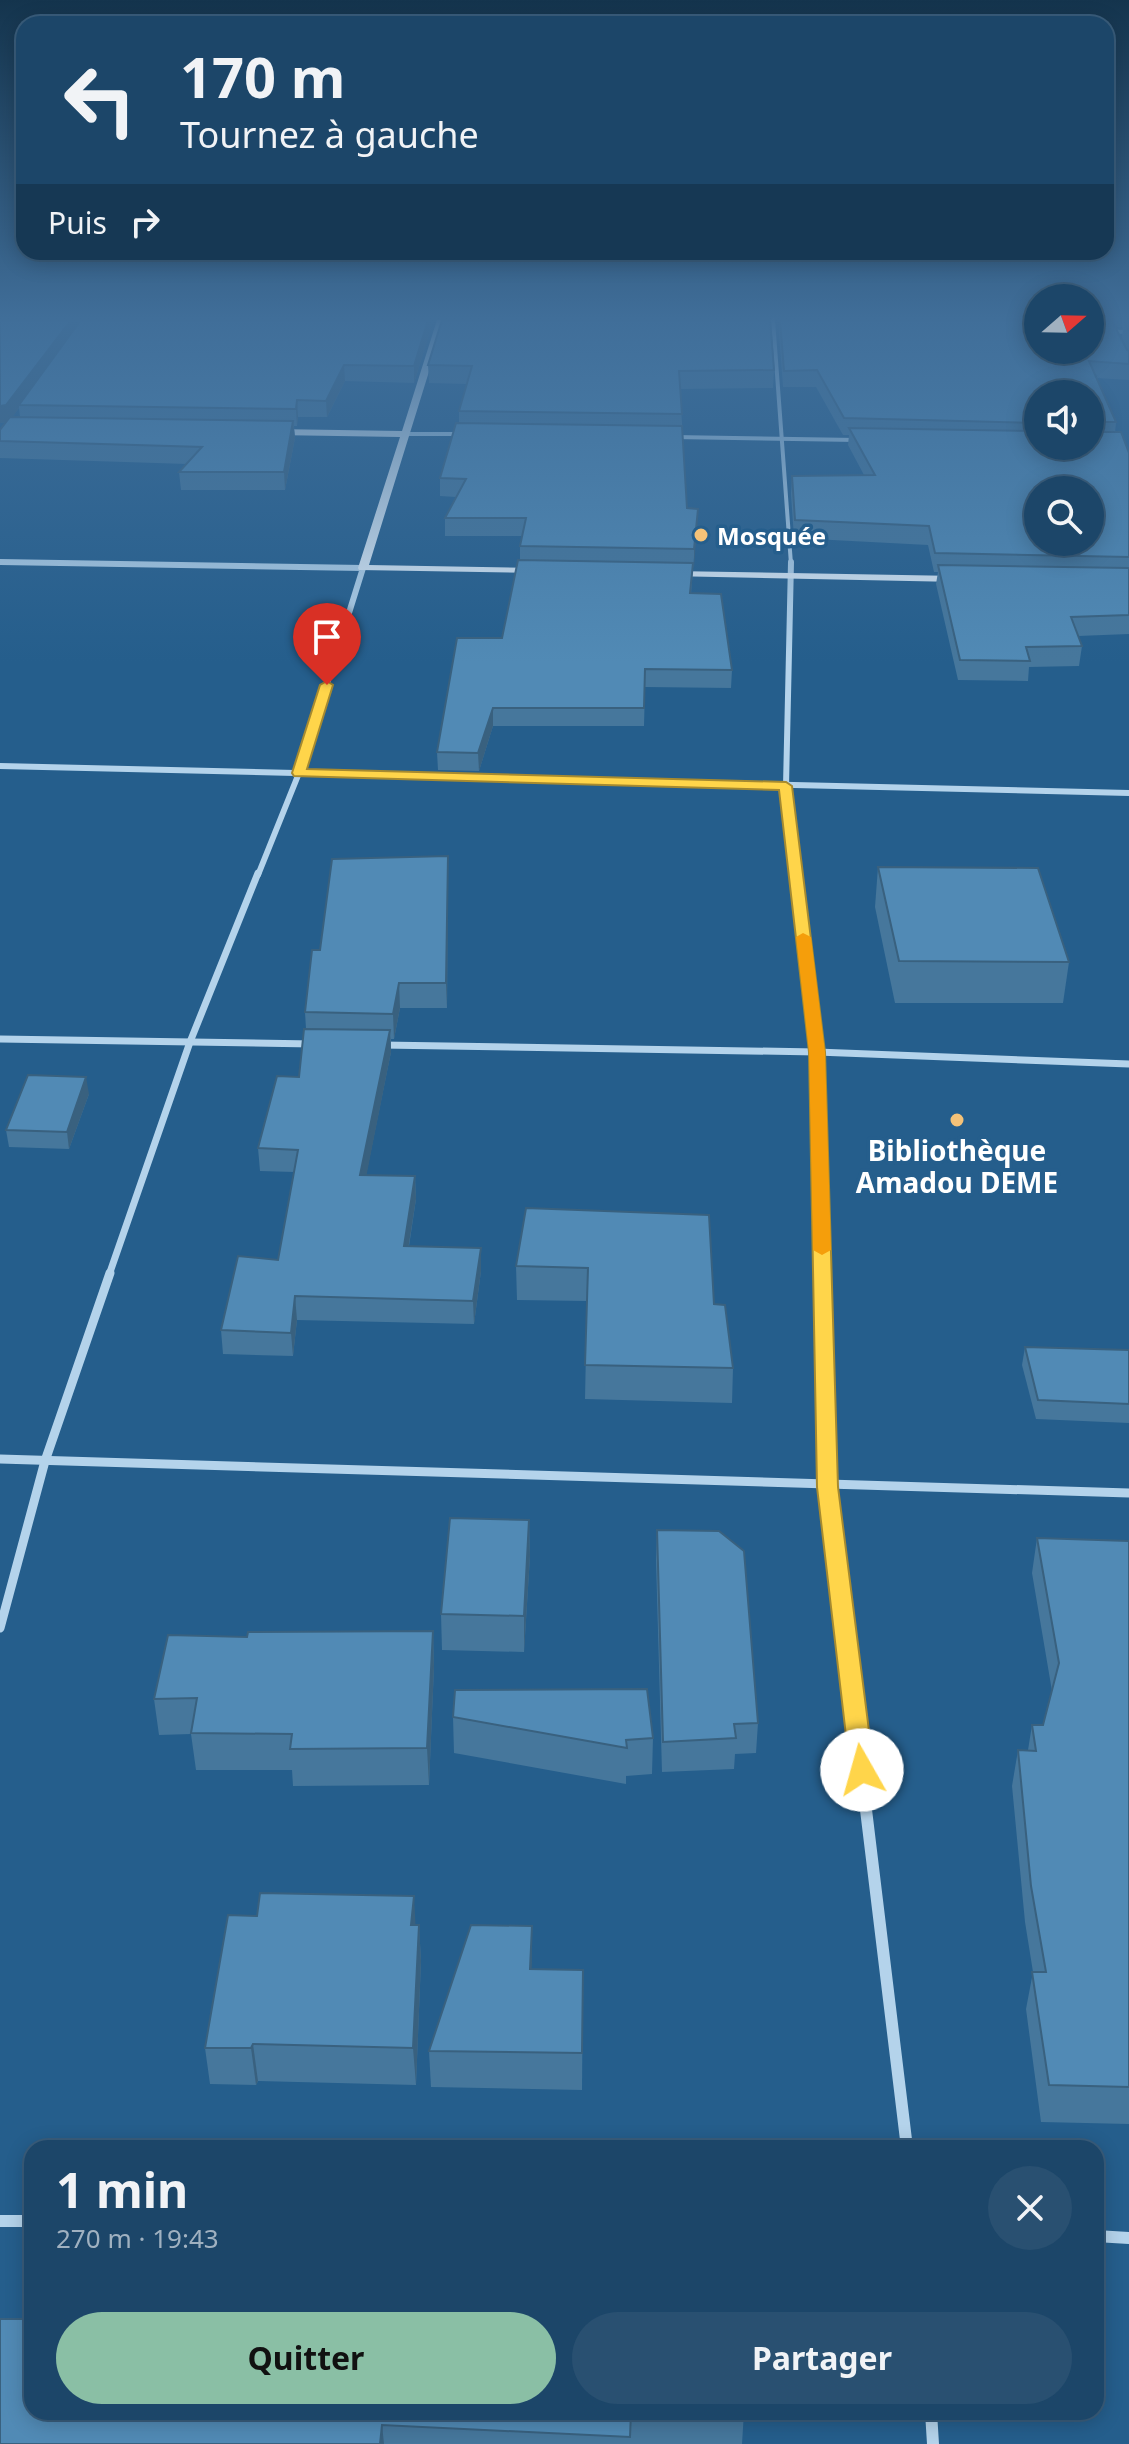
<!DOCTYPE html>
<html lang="fr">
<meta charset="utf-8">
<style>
body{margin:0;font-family:"Noto Sans",sans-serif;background:#295071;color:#f1f3f6;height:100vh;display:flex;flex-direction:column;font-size:30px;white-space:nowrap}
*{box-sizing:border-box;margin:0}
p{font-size:26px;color:#a0b1c0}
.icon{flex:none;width:44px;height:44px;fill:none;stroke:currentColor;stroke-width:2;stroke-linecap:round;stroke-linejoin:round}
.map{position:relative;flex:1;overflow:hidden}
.sheet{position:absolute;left:24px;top:2140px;width:1080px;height:280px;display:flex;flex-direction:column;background:#1c4669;border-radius:24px;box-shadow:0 4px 20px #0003,0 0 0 2px #3a5e7d}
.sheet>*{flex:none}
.top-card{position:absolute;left:16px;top:16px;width:1098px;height:244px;border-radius:24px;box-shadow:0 4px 20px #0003,0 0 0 2px #3a5e7d;background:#1c4669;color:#f1f3f6;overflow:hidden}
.needle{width:52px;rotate:70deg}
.fabs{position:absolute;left:1024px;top:284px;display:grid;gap:16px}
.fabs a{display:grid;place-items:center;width:80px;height:80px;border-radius:50%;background:#1c4669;box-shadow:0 4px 20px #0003,0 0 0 2px #3a5e7d;font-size:40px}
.pin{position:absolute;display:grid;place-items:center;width:68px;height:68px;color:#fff;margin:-82px -34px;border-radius:50% 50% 50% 0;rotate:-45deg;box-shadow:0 0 8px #0007}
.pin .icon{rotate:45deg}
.me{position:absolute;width:88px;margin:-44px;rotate:353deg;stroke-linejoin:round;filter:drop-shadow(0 0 6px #0008)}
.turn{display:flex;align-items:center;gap:28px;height:168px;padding:0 32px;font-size:36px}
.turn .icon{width:104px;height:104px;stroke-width:2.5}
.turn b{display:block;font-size:56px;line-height:68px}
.then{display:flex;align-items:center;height:76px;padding:0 32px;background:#0003;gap:16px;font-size:30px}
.round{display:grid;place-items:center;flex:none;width:84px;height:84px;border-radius:42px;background:#295071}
.headline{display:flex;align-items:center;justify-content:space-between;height:136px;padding:0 32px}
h1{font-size:48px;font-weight:700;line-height:60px}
.button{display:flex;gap:16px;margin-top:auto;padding:16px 32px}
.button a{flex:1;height:92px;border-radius:48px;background:#8abfa5;color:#111;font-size:32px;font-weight:700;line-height:92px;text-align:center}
.button a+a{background:#295071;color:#f1f3f6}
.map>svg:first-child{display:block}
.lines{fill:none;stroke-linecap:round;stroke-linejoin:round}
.street-far4{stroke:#b4d3eb;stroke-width:4}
.street-far3{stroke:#b4d3eb;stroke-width:6}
.street-far2{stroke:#b4d3eb;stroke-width:7}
.street-far1{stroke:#b4d3eb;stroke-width:9}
.street{stroke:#b4d3eb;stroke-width:12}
.secondary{fill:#dfedf9;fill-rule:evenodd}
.wall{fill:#46779c;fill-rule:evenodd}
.shaded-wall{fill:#39617f}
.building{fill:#518ab5;stroke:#39617f;stroke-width:2;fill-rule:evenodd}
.route{fill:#ffd54a;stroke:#a68a30;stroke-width:2}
.slow{fill:#f59e0b}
.poi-dot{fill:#f4c278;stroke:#255e8c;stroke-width:3}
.labels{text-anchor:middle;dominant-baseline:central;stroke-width:7;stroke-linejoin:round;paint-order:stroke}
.far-poi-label{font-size:24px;font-weight:bold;fill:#fff;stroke:#255e8c;text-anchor:start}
.poi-label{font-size:28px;font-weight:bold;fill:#fff;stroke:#255e8c}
</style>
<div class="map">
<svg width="1129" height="2444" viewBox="0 0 1129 2444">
<rect width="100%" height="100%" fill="#255e8c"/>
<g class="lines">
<g class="street-far4">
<polyline points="773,320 791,564"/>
<polyline points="1090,331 1129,332"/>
<polyline points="405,434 461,434"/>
<polyline points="674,437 857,440"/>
<polyline points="0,562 115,564"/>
</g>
<g class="street-far3">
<polyline points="0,562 363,568 299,773 258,875"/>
<polyline points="791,562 786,786 796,875"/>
<polyline points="0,766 1129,793"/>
</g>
<g class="street-far2">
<polyline points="796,873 817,1052 822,1275"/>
<polyline points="0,1039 313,1044"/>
<polyline points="382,1045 817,1052 1129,1064"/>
<polyline points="109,1275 190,1042 258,873"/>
</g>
<g class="street-far1">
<polyline points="822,1273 827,1487 863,1787"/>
<polyline points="0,1459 1129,1493"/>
<polyline points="0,1628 45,1461 110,1273"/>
</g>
<g class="street">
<polyline points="863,1785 907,2148"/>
<polyline points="0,2221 32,2221"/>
<polyline points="1096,2236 1129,2238"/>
<polyline points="931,2412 933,2444"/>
</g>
<g class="secondary">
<polygon points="437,320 445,320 369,565 538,568 543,571 542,573 359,570 358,568 400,437 275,435 271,432 275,429 402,431"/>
<polygon points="673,571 958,576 963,579 958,582 669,576 668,574"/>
</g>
</g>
<g class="wall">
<path d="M0 320H431V328L414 383 345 381 327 417H298L297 426H294L295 438 285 490H181L179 472 187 464 0 458V430L6 422 0 423ZM19 408 20 417H12Z"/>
<path d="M777 320H1129V380L1097 378 1116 422 1115 432 1129 453V634L1078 636 1082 646 1079 666 1029 667 1028 681 958 680 936 584 938 572H934L928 545 794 538 791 494 792 476 864 475 848 445 849 435H843L816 387H783L779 333V323ZM1113 322 1117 327H1123L1122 337 1128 351ZM1038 394 1090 446H1038Z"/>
<polygon points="428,365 774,370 773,388 680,389 687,508 698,509 691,593 732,670 731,688 645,687 644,726 493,726 479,771 438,770 437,752 502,638 520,560 520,546 522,536 445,536 445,518 456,497 440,496 440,478 459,423 459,411 467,384 429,383"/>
<polygon points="878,867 1069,962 1063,1003 895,1003 875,907"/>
<polygon points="448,880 447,1008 400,1008 394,1039 391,1039 391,1052 366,1175 415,1176 416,1199 409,1246 481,1248 481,1271 474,1324 297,1320 293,1356 223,1354 221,1330 278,1260 294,1172 260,1171 258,1148 299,1077 306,1029 305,1012 320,950"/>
<polygon points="89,1094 69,1149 9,1147 6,1130"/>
<polygon points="526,1208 714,1304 733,1368 732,1403 585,1399 587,1301 517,1300 516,1266"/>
<polygon points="1025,1347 1129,1350 1129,1423 1036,1419 1022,1365"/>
<polygon points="529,1520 530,1556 524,1652 442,1650 441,1614"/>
<polygon points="657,1530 758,1723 756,1753 735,1754 734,1769 662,1772 656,1560"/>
<polygon points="1037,1538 1129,1541 1129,2124 1041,2122 1026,2009 1033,1972 1025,1922 1012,1786 1018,1750 1028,1750 1032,1725 1043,1725 1052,1691 1032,1573"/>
<polygon points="433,1631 434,1667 429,1785 293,1786 292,1770 196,1770 191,1734 159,1735 154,1699 247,1637"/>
<polygon points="453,1717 653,1738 652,1774 626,1776 626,1784 454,1753"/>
<polygon points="415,1925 419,1925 421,1961 416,2085 258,2081 256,2085 210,2084 205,2048"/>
<polygon points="532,1969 583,1970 582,2090 431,2087 429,2051"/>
<polygon points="32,2412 744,2412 742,2444 0,2444"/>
</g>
<g class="shaded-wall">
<polygon points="71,320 84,320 19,405 19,408 9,422 0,423 0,406"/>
<polygon points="428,320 431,320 431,328 414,383 414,366"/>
<polygon points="344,365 345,381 327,417 326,401"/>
<polygon points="297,400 298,417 297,426 296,409"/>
<polygon points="293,421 295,438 285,490 284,472"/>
<polygon points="698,509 697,527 694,568 694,549"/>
<polygon points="493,708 493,726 479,771 478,753"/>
<polygon points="448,856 448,880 447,1008 446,983"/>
<polygon points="399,983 400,1008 394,1039 393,1014"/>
<polygon points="390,1030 391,1052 362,1198 360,1175"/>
<polygon points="86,1077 89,1094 69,1149 67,1132"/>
<polygon points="415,1176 416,1199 405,1269 404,1246"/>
<polygon points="481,1248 481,1271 474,1324 473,1301"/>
<polygon points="295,1296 297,1320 293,1356 291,1333"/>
<polygon points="529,1520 530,1556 524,1652 524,1616"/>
<polygon points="433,1631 434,1667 429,1785 427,1748"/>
<polygon points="414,1896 416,1933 411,1925"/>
<polygon points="419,1925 421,1961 416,2085 413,2048"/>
<polygon points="532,1926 532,1963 530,2006 530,1969"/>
<polygon points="253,2044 258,2081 256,2085 251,2048"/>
<polygon points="382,2425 384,2444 380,2444"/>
</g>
<g class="building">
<polygon points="0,320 71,320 6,405 0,406"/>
<polygon points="81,320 428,320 414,366 344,365 326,401 297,400 296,409 19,405"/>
<polygon points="442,320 770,320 774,370 679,371 682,414 459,411 472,366 428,365"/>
<polygon points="780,320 1038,320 1038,350 1090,350 1090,320 1112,321 1127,350 1129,351 1129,364 1089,361 1116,422 1092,422 1090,424 1090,394 1038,394 1038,423 844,418 817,370 784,371"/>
<polygon points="1124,321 1129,321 1129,332"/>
<polygon points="10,417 293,421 284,472 179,472 202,447 0,441 0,430"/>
<polygon points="456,423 682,426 687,508 698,509 694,549 520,546 526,518 445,518 466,479 440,478"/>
<path d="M849 428 1038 431V446H1090V430L1092 432H1121L1129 453V557L935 553 929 526 795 520 792 476 875 475ZM1038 490H1090V542H1038Z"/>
<polygon points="518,560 693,563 690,593 721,594 732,670 645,669 644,708 493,708 478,753 437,752 457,638 502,638"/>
<polygon points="938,565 1129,568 1129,615 1071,617 1082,646 1026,647 1030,661 960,660"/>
<polygon points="448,856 446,983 399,983 393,1014 305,1012 312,950 320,950 332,859"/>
<polygon points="878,867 1038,868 1069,962 899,961"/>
<polygon points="304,1029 390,1030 360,1175 415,1176 404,1246 481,1248 473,1301 295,1296 291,1333 221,1330 238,1256 278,1260 298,1150 258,1148 277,1076 299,1077"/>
<polygon points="28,1075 86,1077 67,1132 6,1130"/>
<polygon points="526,1208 709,1215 714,1304 725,1305 733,1368 585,1365 588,1268 516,1266"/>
<polygon points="1025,1347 1129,1350 1129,1404 1038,1400"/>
<polygon points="450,1518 529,1520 524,1616 441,1614"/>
<polygon points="657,1530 719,1531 744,1551 758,1723 734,1724 736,1738 663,1742"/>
<polygon points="1037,1538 1129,1541 1129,2087 1049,2085 1032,1972 1046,1972 1031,1886 1018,1750 1036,1751 1032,1725 1043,1725 1059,1663"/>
<polygon points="433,1631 427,1748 290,1749 292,1734 191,1733 197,1698 154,1699 168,1635 247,1637 248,1632"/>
<polygon points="647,1689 653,1738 626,1740 627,1748 453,1717 455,1690"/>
<polygon points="260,1893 414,1896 411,1925 419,1925 413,2048 253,2044 251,2048 205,2048 228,1915 257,1916"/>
<polygon points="471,1925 532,1926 530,1969 583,1970 582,2053 429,2051"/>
<polygon points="0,2319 32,2319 32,2412 631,2412 630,2437 382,2425 380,2444 0,2444"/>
<polygon points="693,2412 744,2412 744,2415"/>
</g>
<linearGradient id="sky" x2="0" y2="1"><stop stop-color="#14344d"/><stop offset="0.48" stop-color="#406e99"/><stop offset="1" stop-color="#406e99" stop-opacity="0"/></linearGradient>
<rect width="1129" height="662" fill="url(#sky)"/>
<polygon class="route" points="327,681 333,685 307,769 786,782 792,786 825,1052 838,1487 874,1770 870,1777 862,1779 853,1777 850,1770 817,1487 809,1052 779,790 294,776 292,773 320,685"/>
<polygon class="slow" points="803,933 811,937 825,1052 831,1250 822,1255 813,1250 809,1052 796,937"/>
<g class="poi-dot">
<circle cx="701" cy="535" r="8"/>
<circle cx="957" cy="1120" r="8"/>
</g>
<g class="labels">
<g class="far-poi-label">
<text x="717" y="535">Mosquée</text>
</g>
<g class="poi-label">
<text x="957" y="1150">Bibliothèque<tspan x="957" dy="32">Amadou DEME</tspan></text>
</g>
</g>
</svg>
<div class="fabs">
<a><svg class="needle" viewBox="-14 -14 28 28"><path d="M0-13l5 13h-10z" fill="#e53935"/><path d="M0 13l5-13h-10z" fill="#a0b1c0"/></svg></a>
<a><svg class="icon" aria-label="sound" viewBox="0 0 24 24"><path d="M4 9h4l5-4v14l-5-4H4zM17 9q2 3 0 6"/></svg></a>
<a><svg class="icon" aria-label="search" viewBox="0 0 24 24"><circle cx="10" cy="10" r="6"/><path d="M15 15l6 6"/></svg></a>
</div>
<div class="pin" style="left:327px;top:685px;background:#d93025"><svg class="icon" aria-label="arrive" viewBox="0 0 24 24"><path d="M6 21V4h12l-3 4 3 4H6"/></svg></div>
<svg class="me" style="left:862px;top:1770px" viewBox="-20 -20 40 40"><circle r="19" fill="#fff"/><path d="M0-13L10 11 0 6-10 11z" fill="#ffd54a"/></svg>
<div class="top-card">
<div class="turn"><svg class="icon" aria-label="left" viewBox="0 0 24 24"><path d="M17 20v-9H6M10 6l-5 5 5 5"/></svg><div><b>170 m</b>Tournez à gauche</div></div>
<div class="then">Puis<svg class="icon" aria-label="right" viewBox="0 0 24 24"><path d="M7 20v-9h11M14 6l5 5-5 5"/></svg></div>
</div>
<section class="sheet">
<div class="headline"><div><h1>1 min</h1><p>270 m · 19:43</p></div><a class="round"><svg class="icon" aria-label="close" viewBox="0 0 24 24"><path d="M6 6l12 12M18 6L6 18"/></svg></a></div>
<div class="button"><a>Quitter</a><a>Partager</a></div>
</section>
</div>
